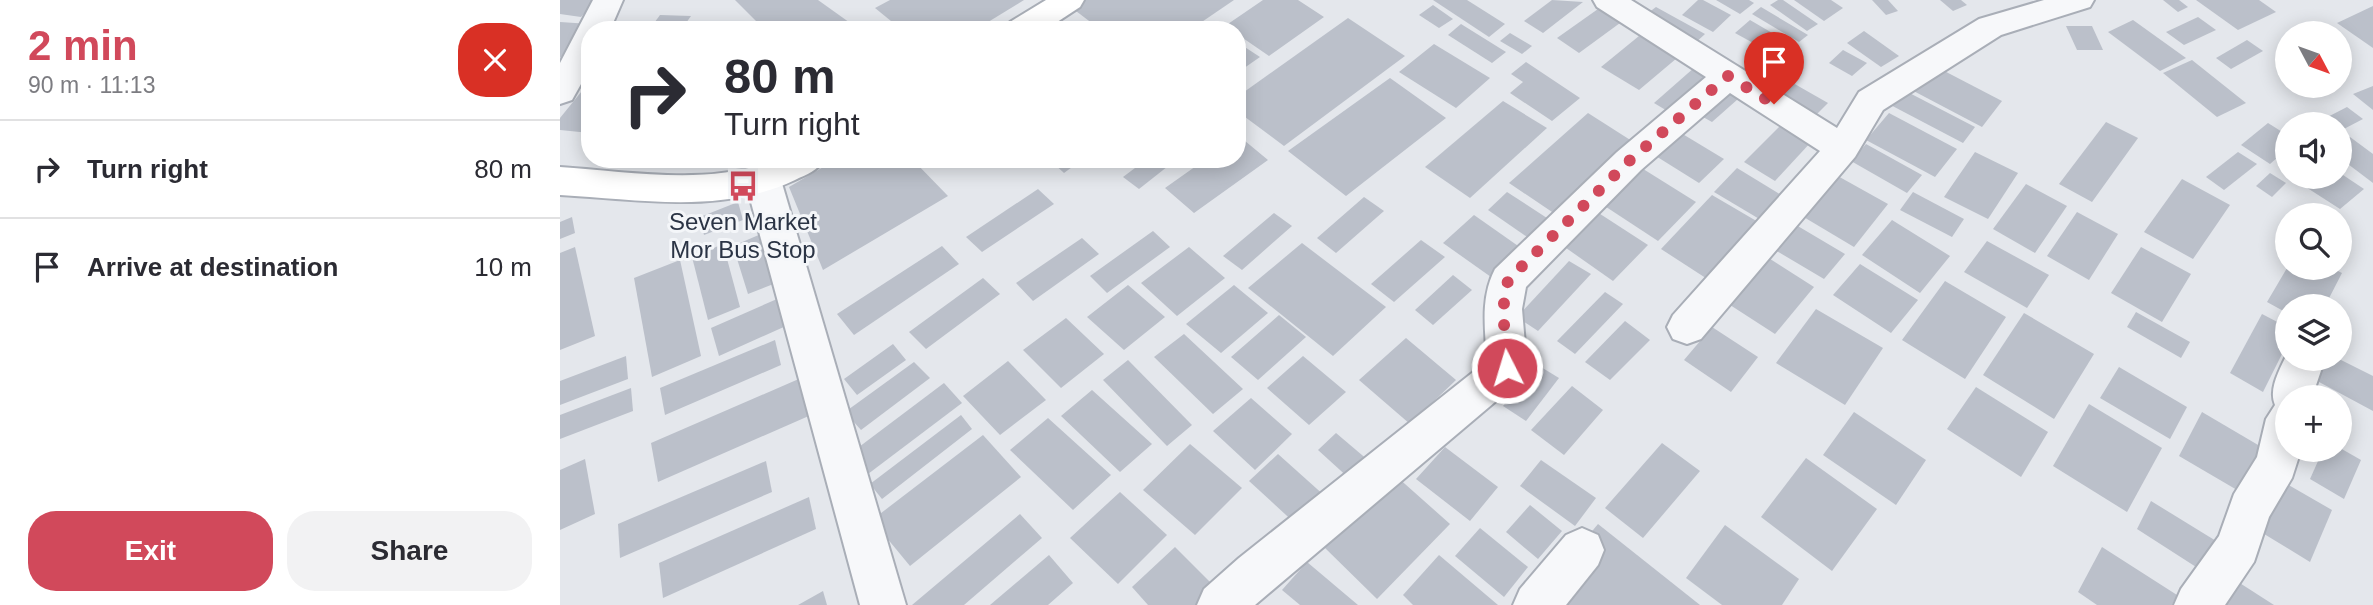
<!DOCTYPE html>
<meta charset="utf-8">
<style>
body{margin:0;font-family:Helvetica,sans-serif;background:#f2f2f3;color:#2b2b33;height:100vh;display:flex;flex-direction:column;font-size:26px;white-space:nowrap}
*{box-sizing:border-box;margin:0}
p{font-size:23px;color:#7c7c81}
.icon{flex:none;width:38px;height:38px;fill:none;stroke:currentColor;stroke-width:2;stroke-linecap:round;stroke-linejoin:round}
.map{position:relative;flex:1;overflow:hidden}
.panel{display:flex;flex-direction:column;background:#fff;width:560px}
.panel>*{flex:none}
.guide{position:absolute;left:21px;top:21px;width:665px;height:147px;border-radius:28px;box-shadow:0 4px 18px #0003;background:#fff;color:#2b2b33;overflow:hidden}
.needle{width:46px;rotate:131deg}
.tools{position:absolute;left:1715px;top:21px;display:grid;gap:14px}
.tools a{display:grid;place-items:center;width:77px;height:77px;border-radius:50%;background:#fff;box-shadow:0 4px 18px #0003;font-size:35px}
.pin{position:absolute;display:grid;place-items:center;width:60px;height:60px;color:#fff;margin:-72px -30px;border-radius:50% 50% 50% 0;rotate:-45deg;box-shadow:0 0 7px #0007}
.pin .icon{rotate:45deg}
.me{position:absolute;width:77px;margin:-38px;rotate:355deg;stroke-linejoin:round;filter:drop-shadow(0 0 5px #0008)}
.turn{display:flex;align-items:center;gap:24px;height:147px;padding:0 28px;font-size:32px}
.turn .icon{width:91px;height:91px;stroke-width:2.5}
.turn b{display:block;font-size:49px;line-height:60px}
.round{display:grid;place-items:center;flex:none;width:74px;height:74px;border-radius:28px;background:#f2f2f3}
.summary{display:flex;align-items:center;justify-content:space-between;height:119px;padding:0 28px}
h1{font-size:42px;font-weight:600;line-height:52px;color:#d1495b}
.primary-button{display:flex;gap:14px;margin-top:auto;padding:14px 28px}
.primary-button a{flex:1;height:80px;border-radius:28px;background:#d1495b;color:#fff;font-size:28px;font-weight:600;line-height:80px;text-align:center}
.primary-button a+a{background:#f2f2f3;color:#2b2b33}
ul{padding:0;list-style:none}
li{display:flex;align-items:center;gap:21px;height:98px;padding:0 28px;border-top:2px solid #e1e1e2}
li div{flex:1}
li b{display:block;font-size:26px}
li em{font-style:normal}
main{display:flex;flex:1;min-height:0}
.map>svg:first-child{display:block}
.building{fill:#bbc0ca}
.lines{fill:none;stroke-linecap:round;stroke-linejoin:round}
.street-casing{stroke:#a9aeb7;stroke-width:4}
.secondary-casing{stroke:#a9aeb7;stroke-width:4}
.street{fill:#f7f8fa;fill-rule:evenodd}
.secondary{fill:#fff;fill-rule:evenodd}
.route{stroke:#d1495b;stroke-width:12;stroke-dasharray:0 21.6}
.labels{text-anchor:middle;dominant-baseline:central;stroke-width:6;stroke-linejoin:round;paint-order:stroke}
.poi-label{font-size:24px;fill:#2b3445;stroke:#f4f6f9}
</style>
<main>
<section class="panel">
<div class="summary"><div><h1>2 min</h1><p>90 m · 11:13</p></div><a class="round" style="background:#d93025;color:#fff"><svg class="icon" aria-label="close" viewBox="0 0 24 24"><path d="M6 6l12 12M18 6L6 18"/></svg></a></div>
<ul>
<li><svg class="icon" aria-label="right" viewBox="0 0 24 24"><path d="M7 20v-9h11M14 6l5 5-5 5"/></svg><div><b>Turn right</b></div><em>80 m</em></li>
<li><svg class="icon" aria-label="arrive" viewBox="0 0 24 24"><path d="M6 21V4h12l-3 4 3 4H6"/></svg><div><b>Arrive at destination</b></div><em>10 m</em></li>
</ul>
<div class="primary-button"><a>Exit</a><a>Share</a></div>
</section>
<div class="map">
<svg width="1813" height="605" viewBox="0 0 1813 605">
<rect width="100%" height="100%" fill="#e4e7ec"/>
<g class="building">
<polygon points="0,0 38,0 21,17 0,14"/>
<polygon points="175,0 258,0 300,30 205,30"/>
<polygon points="330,0 464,0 415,30 342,30 315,8"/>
<polygon points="525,0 674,0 630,30 541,30 512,8"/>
<polygon points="703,0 738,0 764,17 709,56 677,34 677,30 665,26"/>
<polygon points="873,0 907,0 945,24 929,37"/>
<polygon points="992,0 1023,2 983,33 964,21"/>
<polygon points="1138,0 1143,0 1171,15 1153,32 1122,15"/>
<polygon points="1156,0 1189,0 1194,3 1180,14"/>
<polygon points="1218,0 1223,0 1258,24 1247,31 1210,5"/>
<polygon points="1234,0 1271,0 1283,8 1264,21"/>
<polygon points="1312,0 1328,0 1338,11 1326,15"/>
<polygon points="1380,0 1401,0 1407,5 1393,11"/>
<polygon points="1603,0 1619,0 1628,7 1618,12"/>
<polygon points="1636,0 1699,0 1716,12 1678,30"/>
<polygon points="873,5 893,19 879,28 859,15"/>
<polygon points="1813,6 1813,48 1777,23"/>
<polygon points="1096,7 1145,34 1133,45 1084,16"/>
<polygon points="1201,7 1248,35 1239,42 1192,14"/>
<polygon points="1038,9 1060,23 1019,53 997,38"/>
<polygon points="100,15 131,16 121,30 89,30"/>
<polygon points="1638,17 1656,30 1624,45 1606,32"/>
<polygon points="788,18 845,56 724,146 677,111 677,97"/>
<polygon points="1190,20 1238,48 1224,60 1175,33"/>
<polygon points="1573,20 1626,58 1600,71 1548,32"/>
<polygon points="0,22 30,24 0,58"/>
<polygon points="901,24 946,52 932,63 888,35"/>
<polygon points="1506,26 1532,26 1543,50 1517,50"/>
<polygon points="1304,31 1339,56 1321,67 1287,43"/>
<polygon points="950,33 972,46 962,54 940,41"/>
<polygon points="1079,36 1117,58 1079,90 1041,67"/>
<polygon points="1687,40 1703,51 1671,69 1656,58"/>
<polygon points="677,42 700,57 677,73"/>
<polygon points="874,44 930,78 896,108 839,72"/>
<polygon points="1283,50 1307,63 1292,76 1269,63"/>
<polygon points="1632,60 1686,103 1657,117 1603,73"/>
<polygon points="966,62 1020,98 992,121 950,93 963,82 951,74"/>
<polygon points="1367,62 1442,101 1422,127 1346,87"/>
<polygon points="1135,67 1155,79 1114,115 1094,103"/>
<polygon points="1217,74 1268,103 1254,117 1203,87"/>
<polygon points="830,78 886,118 786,196 728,151"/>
<polygon points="26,86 30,87 30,133 0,130 0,118"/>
<polygon points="1336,86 1415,127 1403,143 1323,101"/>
<polygon points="1813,86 1813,110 1793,94"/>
<polygon points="1161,88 1178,99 1152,122 1134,112"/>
<polygon points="943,101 987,128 910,198 865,167"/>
<polygon points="1787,107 1803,119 1780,131 1780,124 1754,124"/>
<polygon points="1028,113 1075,143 998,216 949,183"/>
<polygon points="1329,113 1397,149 1375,177 1306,140"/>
<polygon points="1546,122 1578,138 1532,202 1499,184"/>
<polygon points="1708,123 1727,135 1727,149 1710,164 1681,145"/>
<polygon points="1222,124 1252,141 1215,181 1184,162"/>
<polygon points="1116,130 1164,159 1139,183 1091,153"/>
<polygon points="679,136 708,160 634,213 605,188 646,159 677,159"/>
<polygon points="1790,137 1813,154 1813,183 1780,158 1780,144"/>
<polygon points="1306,144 1362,175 1347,193 1291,161"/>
<polygon points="1415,152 1458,173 1428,219 1384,197"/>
<polygon points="1678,152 1697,164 1664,190 1646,177"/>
<polygon points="277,159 352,159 388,196 263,270 229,187"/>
<polygon points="496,159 523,159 504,173 492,162"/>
<polygon points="587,159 617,159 579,189 563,177"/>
<polygon points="1072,162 1136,202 1098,241 1034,199"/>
<polygon points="1177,168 1223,196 1201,220 1154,192"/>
<polygon points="1710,173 1726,183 1712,197 1696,186"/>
<polygon points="1780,173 1804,189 1780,209 1738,182 1744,177 1780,177"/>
<polygon points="1276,175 1328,204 1294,247 1242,216"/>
<polygon points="1622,179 1670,205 1633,259 1584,232"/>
<polygon points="1466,184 1507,206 1475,253 1433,229"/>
<polygon points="478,189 494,204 422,252 406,237"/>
<polygon points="947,192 990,220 970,239 928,210"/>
<polygon points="1353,192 1404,219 1392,237 1340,210"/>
<polygon points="1152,195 1205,226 1155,284 1101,249"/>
<polygon points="804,197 824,211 776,253 757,238"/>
<polygon points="178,202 183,220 144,235 140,217"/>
<polygon points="1034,210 1088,245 1053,281 999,243"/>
<polygon points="1517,212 1558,234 1529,280 1487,256"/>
<polygon points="714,213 732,226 682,270 663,256"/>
<polygon points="914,215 961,248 931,277 883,243"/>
<polygon points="12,217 15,233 0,239 0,222"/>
<polygon points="1332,220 1390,256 1360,293 1302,255"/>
<polygon points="1231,222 1285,254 1264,279 1210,247"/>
<polygon points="593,231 610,247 547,293 530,276"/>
<polygon points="201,234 216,283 188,294 173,246"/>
<polygon points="522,238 539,254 473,301 456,283"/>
<polygon points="861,240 885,257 834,302 811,284"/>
<polygon points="1427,241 1489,275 1467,308 1404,272"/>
<polygon points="742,243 826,307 773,356 688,288"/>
<polygon points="163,244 180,307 148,320 132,257"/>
<polygon points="382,246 399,264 294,335 277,314"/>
<polygon points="15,247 35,336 0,350 0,253"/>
<polygon points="629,247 665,278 617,316 581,283"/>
<polygon points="1581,247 1631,274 1602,322 1551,293"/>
<polygon points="1207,257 1254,287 1215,334 1167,303"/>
<polygon points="120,260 141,356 92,377 74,278"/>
<polygon points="1009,261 1031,274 978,331 957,317"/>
<polygon points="1300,264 1358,300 1331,333 1273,295"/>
<polygon points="1727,268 1772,268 1782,273 1765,306 1727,306 1727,313 1707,302"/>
<polygon points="893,275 912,290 873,325 855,310"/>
<polygon points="423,278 440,294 366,349 349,332"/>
<polygon points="1385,281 1446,317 1405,379 1342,340"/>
<polygon points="568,285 605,317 564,350 527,317"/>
<polygon points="674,285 708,313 661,353 626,324"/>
<polygon points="1045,292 1063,304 1015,354 997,341"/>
<polygon points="217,299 226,326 159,356 151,328"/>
<polygon points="1256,309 1323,348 1285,405 1216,363"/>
<polygon points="1576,312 1630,342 1621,358 1567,327"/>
<polygon points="1464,313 1534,354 1494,419 1423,375"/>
<polygon points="1702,314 1727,327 1727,344 1703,392 1670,373"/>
<polygon points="719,315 746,337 698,380 671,357"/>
<polygon points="506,318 544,354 501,388 463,350"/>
<polygon points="1065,321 1090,340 1050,380 1025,362"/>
<polygon points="1152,327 1198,357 1171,392 1124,360"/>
<polygon points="624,334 683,389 653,414 594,357"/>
<polygon points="846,338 896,380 850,424 799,380"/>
<polygon points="215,340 221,365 105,415 100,388"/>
<polygon points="333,344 346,360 297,395 284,379"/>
<polygon points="66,356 68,379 0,405 0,381"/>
<polygon points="743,356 786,392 749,425 707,388"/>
<polygon points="1755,359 1779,359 1813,376 1813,411 1748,376"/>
<polygon points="568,360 632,425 607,446 543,380"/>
<polygon points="448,361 486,400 440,435 403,396"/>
<polygon points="354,362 370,378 301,430 285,412"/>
<polygon points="976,364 999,378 966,421 943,406"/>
<polygon points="1559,367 1627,407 1610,439 1540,398"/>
<polygon points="241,378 251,415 98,482 91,443"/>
<polygon points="384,383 402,403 308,474 291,453"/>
<polygon points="1012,386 1043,410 1004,455 971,430"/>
<polygon points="1416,387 1488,432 1461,477 1387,429"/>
<polygon points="71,388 73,411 0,439 0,415"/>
<polygon points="532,390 592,444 560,472 501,416"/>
<polygon points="691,398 732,434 695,470 653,431"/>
<polygon points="1529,404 1602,448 1567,512 1493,466"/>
<polygon points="1294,412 1366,460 1336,505 1263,455"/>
<polygon points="1642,412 1710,452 1689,497 1619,456"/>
<polygon points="401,415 412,429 322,499 310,484"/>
<polygon points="488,418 551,475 513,510 450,450"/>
<polygon points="776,433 809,461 791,480 758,450"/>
<polygon points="423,435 461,477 350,566 312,520"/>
<polygon points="1102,443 1140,471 1083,538 1045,508"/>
<polygon points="630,444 682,488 635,535 583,490"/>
<polygon points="885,447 938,487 910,521 856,479"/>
<polygon points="1780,448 1801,460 1784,499 1750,479 1763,450"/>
<polygon points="718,454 766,497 738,526 689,481"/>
<polygon points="1246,458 1317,509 1272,571 1201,517"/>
<polygon points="25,459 35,514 0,530 0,470"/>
<polygon points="981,460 1036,498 1015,526 960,486"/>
<polygon points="206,461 212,492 60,558 58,524"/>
<polygon points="836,476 890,524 817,599 763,546"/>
<polygon points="1713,476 1772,510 1750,562 1691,526"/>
<polygon points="560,492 607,535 558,584 510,538"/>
<polygon points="249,497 256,529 103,598 99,563"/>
<polygon points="1591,501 1661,544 1647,574 1577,529"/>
<polygon points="970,505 1002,531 978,559 946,532"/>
<polygon points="460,514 482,538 404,605 352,605"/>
<polygon points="1038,524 1140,605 971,605"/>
<polygon points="1165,525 1239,579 1222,605 1162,605 1126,578"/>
<polygon points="920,528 968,567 944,597 895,556"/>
<polygon points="615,547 659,591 644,605 588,605 572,587"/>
<polygon points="1542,547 1617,595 1612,605 1537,605 1518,592"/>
<polygon points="489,555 513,583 488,605 430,605"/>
<polygon points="879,555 938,605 853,605 843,595"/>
<polygon points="747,562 798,605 740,605 722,590"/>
<polygon points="1675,580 1714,605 1664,605"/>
<polygon points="263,591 267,605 238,605"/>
</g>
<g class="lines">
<g class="street-casing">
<g id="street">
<polygon points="33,0 63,0 50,30 30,30 30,68 12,100 0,104 0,63"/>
<path d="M1033 0H1071L1277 128 1299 92 1419 19 1484 0H1534L1530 7 1441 35 1323 110 1295 157 1141 339 1127 344 1113 339 1107 327 1113 315 1260 151 1170 93 1081 170 966 287 962 309 967 368 961 380 695 605H637L644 589 679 558 927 361C925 329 920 298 935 269L1057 152 1146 77 1037 7Z"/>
<polygon points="203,166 216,170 221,180 346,605 300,605 185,180 190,170"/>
<path d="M1727 354V359H1765L1752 397H1727V450H1741L1732 478 1709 517 1694 562 1665 605H1614L1621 589 1659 536 1674 494 1697 457 1706 419 1715 405C1708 389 1720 369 1727 354Z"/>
<polygon points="1022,528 1038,535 1044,550 1038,565 1006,605 953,605 960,589 1006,535"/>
</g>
</g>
<g class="secondary-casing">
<g id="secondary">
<polygon points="486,0 524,0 520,7 485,30 445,30 450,22"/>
<path d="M214 159H264C258 171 247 174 235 180 162 215 77 199 0 195V167C64 171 156 187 214 159Z"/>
</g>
</g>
<use href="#street" class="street"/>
<use href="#secondary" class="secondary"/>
</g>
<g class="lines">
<polyline class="route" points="947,368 943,309 948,280 1069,161 1168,76 1214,104"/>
</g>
<defs>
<g id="bus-bare" transform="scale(2.415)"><path d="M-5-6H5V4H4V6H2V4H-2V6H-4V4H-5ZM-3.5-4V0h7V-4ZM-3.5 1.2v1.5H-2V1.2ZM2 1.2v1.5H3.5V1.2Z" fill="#d1495b" stroke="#f4f6f9" stroke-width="2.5" paint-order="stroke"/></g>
</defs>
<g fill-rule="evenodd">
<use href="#bus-bare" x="183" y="186"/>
</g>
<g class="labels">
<g class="poi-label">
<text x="183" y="221">Seven Market<tspan x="183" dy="28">Mor Bus Stop</tspan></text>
</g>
</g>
</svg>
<div class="tools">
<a><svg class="needle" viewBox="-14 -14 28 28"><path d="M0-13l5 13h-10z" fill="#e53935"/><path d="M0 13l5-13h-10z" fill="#7c7c81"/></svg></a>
<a><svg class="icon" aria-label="sound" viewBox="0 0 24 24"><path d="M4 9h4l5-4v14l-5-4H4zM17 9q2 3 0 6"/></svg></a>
<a><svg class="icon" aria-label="search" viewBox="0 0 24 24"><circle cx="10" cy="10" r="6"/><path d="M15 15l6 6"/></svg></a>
<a><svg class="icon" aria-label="layers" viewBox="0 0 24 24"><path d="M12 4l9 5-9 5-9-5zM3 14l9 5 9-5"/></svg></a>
<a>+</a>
</div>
<div class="pin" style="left:1214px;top:104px;background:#d93025"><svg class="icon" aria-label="arrive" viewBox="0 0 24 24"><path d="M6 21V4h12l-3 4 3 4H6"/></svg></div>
<svg class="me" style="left:947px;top:368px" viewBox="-20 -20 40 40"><circle r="17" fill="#d1495b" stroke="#fff" stroke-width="3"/><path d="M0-11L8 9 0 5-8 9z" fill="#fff"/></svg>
<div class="guide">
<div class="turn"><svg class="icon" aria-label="right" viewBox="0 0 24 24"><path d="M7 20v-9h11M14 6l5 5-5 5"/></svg><div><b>80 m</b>Turn right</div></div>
</div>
</div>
</main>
